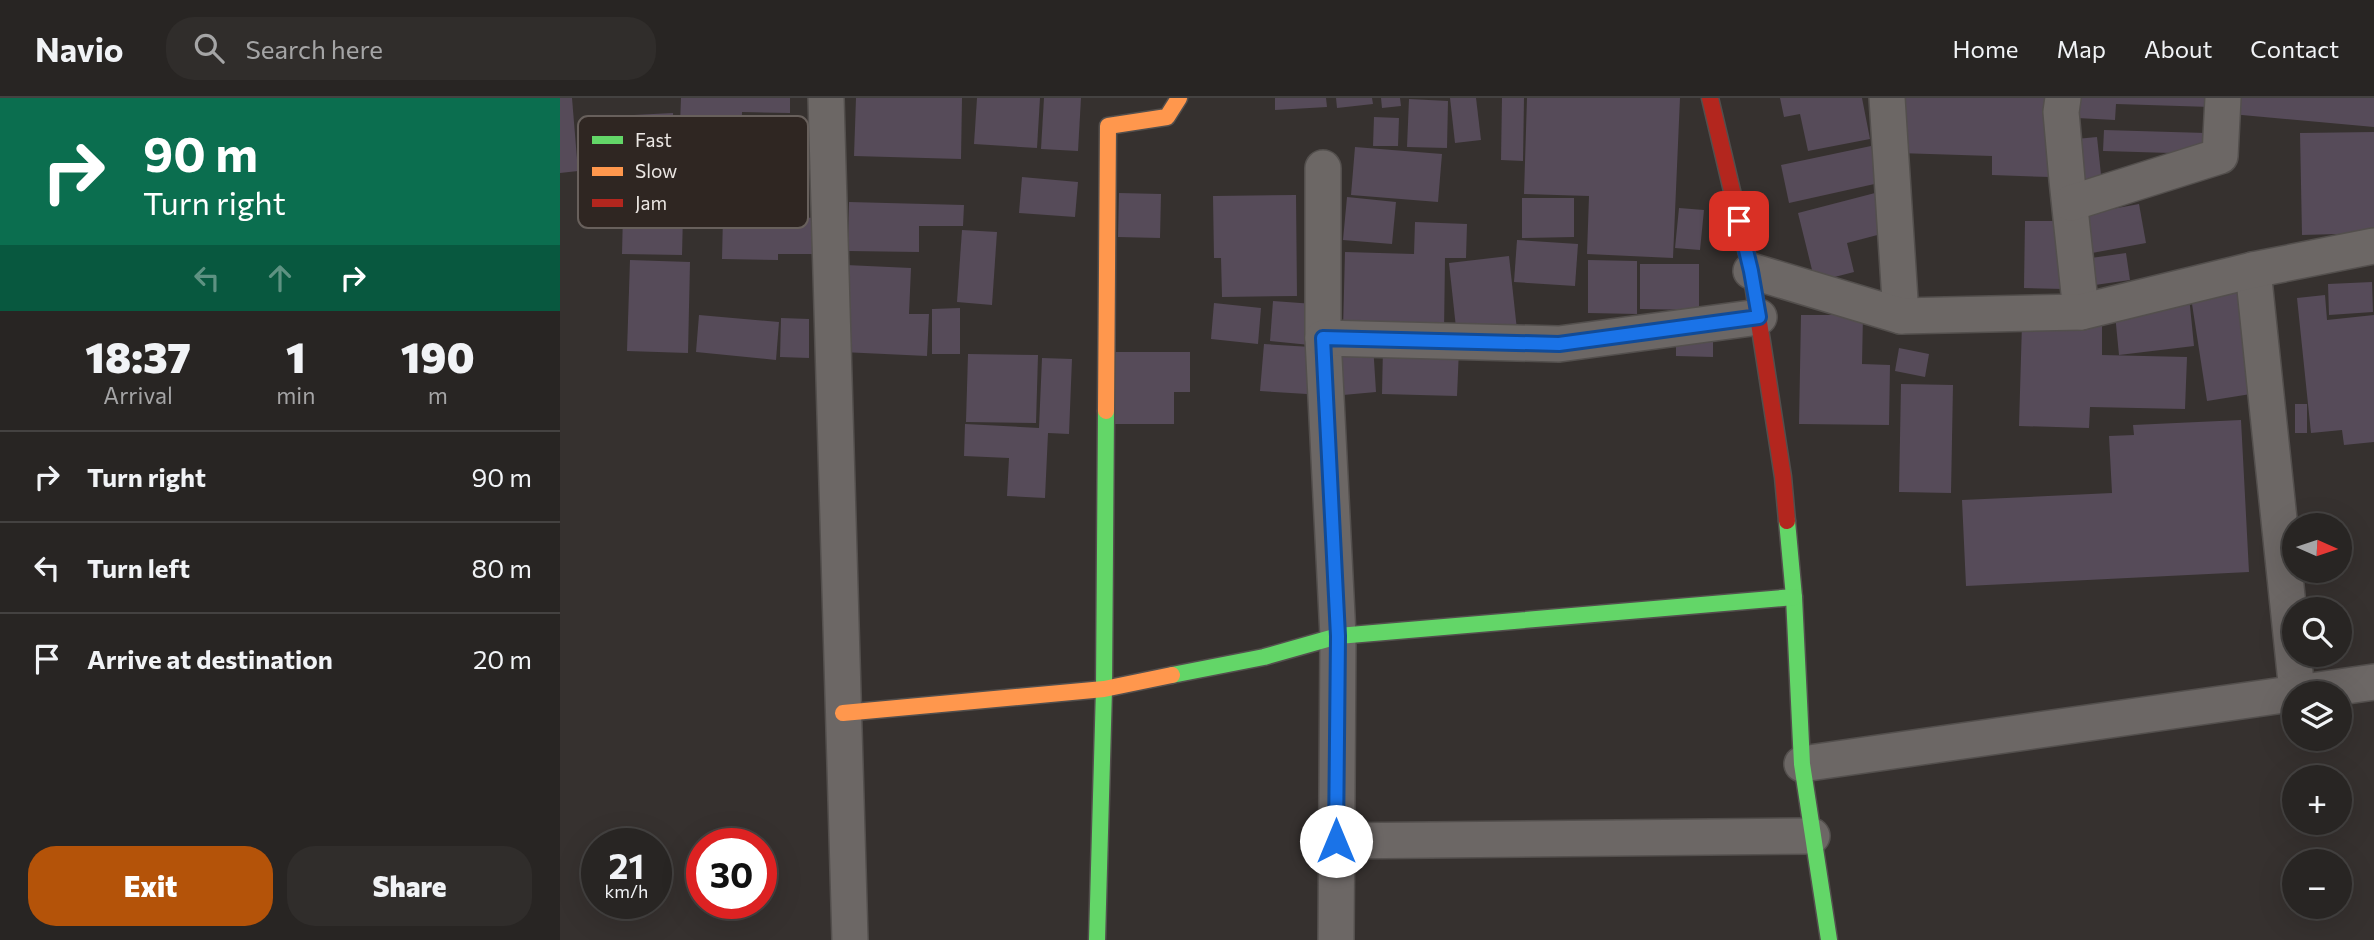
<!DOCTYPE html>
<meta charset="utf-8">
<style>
body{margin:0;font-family:Commissioner,sans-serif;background:#302d2b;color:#f1f3f6;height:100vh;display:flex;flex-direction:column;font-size:26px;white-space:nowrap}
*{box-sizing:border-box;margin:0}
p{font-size:23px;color:#a5a5a6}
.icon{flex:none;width:38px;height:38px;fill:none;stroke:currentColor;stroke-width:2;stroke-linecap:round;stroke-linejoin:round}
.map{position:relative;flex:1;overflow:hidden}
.side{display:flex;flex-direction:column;background:#282523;width:560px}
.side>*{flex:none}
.guide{background:#0b6e4f;color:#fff;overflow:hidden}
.needle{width:46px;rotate:93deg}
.buttons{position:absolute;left:1722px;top:415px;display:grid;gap:14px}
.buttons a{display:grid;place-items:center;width:70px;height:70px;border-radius:50%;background:#282523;box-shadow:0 7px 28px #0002,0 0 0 2px #444241;font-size:35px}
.speed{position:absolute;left:21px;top:730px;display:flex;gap:14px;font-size:35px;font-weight:700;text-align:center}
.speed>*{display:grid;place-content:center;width:91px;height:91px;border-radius:50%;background:#282523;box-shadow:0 7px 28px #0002,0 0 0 2px #444241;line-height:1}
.speed small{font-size:18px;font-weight:400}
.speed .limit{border:10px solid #d22;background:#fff;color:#111}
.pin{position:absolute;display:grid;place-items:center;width:60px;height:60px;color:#fff;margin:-30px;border-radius:14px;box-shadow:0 4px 10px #0006}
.me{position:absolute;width:77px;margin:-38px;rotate:0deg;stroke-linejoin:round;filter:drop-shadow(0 0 5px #0008)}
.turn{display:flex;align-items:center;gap:24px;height:147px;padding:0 28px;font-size:32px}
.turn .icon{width:91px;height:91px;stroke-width:2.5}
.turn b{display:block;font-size:49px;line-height:60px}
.lanes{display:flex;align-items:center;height:66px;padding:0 28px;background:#0003;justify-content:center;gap:35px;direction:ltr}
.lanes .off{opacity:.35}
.eta{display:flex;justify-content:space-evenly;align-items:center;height:119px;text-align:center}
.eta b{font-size:42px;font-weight:800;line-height:49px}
.action{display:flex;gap:14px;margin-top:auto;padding:14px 28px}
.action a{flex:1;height:80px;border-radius:28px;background:#b45309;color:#fff;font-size:28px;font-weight:800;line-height:80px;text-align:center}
.action a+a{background:#302d2b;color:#f1f3f6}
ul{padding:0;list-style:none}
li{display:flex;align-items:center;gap:21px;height:91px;padding:0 28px;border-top:2px solid #444241}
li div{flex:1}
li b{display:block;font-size:26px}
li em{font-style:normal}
header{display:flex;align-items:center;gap:42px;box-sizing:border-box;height:98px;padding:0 35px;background:#282523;border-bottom:2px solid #444241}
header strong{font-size:33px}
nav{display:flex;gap:38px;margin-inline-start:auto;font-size:24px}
.search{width:490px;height:63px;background:#302d2b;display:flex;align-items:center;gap:18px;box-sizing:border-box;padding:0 24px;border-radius:28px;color:#a5a5a6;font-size:26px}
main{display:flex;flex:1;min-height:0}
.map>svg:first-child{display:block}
.building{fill:#564b59}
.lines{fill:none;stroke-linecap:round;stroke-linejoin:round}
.street-casing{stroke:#534f4d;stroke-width:38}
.fast-casing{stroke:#534f4d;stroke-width:19}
.slow-casing{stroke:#534f4d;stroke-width:19}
.jam-casing{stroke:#534f4d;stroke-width:19}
.street{stroke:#6c6765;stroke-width:35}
.fast{stroke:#63d668;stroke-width:16}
.slow{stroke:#ff974d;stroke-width:16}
.jam{stroke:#b3261e;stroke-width:16}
.route-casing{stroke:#114b97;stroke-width:18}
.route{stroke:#1a73e8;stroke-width:12}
.key{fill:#2f2622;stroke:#68605c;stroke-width:2}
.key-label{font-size:19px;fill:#ece7e4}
</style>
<header>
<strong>Navio</strong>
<div class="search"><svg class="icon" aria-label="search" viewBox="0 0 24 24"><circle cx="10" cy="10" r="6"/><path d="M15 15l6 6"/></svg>Search here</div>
<nav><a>Home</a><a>Map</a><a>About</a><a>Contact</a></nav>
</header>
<main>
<section class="side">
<div class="guide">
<div class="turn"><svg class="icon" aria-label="right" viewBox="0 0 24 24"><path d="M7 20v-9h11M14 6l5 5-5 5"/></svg><div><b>90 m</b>Turn right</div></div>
<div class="lanes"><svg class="icon off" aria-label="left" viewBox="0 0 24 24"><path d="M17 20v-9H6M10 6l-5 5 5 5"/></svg><svg class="icon off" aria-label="ahead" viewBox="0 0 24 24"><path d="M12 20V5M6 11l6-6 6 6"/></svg><svg class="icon" aria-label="right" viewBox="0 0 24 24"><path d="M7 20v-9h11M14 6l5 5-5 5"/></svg></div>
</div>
<div class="eta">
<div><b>18:37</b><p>Arrival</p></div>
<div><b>1</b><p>min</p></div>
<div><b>190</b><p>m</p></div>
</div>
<ul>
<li><svg class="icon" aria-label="right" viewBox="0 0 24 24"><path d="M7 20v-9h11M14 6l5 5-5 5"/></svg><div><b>Turn right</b></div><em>90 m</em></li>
<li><svg class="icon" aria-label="left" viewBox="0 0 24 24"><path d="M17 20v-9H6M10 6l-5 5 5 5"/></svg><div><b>Turn left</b></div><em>80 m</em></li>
<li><svg class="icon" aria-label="arrive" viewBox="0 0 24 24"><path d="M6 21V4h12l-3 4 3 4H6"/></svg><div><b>Arrive at destination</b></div><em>20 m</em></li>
</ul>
<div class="action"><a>Exit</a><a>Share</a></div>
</section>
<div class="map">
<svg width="1814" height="842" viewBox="0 0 1814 842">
<rect width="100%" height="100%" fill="#36312f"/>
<g class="building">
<polygon points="0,0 12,0 18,73 0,75"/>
<polygon points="121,0 230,0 230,15 182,14 181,55 119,53"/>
<polygon points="296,0 402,0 401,61 294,58"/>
<polygon points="417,0 480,0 477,50 414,46"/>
<polygon points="484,0 521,0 518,53 481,51"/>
<polygon points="715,0 766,0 767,9 715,12"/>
<polygon points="776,0 812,0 813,6 777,10"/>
<polygon points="821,0 840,0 841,8 822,10"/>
<polygon points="890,0 916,0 921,42 895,45"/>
<polygon points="942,0 964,0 963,63 941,62"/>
<polygon points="967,0 1120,0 1113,160 1027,156 1029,98 964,96"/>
<polygon points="1220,0 1302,0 1310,41 1248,53 1240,16 1224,19"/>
<polygon points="1336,0 1492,0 1490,79 1432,77 1432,58 1338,55"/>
<polygon points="1518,0 1652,0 1651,9 1556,6 1555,22 1517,20"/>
<polygon points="1672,0 1814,0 1814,29 1671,16"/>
<polygon points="849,1 888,3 887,50 847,49"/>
<polygon points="113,15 115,60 55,63 54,18"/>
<polygon points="814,19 839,20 838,48 813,48"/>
<polygon points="1544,32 1646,35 1645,56 1543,53"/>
<polygon points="1814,34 1814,135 1742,137 1740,35"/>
<polygon points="1537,39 1542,86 1520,88 1516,41"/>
<polygon points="1311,48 1319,85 1229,105 1221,67"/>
<polygon points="795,49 882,56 878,104 791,97"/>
<polygon points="64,74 124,75 122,157 62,156"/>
<polygon points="462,79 518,84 515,119 459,115"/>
<polygon points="559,95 601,96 600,140 558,139"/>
<polygon points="1315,95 1325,135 1287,145 1294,174 1255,184 1238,115"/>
<polygon points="736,97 737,198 662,199 661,160 654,160 653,98"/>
<polygon points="787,99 836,104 832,146 783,142"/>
<polygon points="962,100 1014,100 1014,139 962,140"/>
<polygon points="289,104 404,107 403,128 359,128 359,154 288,153"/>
<polygon points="1579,106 1586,145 1532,155 1525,116"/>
<polygon points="1119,110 1144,112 1140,152 1115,150"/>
<polygon points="163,118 261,120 260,156 218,156 218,162 162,161"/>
<polygon points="1465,123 1503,123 1503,191 1464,190"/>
<polygon points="855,124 907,126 906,160 885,160 884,234 783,232 785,154 854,156"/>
<polygon points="402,132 437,134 432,207 397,204"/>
<polygon points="957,142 1018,146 1015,188 954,184"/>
<polygon points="1566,155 1570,182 1535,187 1531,160"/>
<polygon points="949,158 957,232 897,239 889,165"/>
<polygon points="70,162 130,164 128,255 67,253"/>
<polygon points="1028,162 1077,163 1077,216 1028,215"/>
<polygon points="1080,166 1139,166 1139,212 1080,211"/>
<polygon points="286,167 351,170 349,216 369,216 367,258 282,254"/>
<polygon points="1686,184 1697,295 1647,303 1630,193"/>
<polygon points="1812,184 1813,214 1769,217 1768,186"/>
<polygon points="1765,197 1767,222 1814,217 1814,344 1784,347 1782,332 1751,335 1737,200"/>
<polygon points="1629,198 1634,248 1559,257 1554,206"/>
<polygon points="713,203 754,206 750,247 710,243"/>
<polygon points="654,205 701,210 698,246 651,241"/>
<polygon points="400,210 400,256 372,256 372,211"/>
<polygon points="139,217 219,224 216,262 136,254"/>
<polygon points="1241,217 1303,217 1302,266 1330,267 1329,327 1239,326"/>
<polygon points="221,220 249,221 249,260 220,259"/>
<polygon points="1462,225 1542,227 1542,257 1627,259 1625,311 1530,309 1529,330 1459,328"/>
<polygon points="1116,233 1153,234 1153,259 1116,258"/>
<polygon points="704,246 751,249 747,296 700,293"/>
<polygon points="813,246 816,294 783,297 779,249"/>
<polygon points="823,249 899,251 897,298 822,296"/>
<polygon points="1339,250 1369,256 1365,279 1335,273"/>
<polygon points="553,254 630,254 630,294 614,294 614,326 553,326"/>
<polygon points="408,256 478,257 476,325 406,324"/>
<polygon points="482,260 512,261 509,336 488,335 485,400 447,398 449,360 404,358 405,326 479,330"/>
<polygon points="1341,286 1393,287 1391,395 1339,394"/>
<rect x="1735" y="306" width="12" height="29"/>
<polygon points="1681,322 1689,474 1406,488 1402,402 1552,395 1549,338 1574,337 1573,327"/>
</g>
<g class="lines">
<g class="street-casing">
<g id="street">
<polyline points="266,0 290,842"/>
<polyline points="1327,0 1341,218"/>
<polyline points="1503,0 1501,14 1507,82 1521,214"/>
<polyline points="763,70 763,240 778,538 776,842"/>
<polyline points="1511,105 1660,58 1663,0"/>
<polyline points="1693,172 1737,594"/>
<polyline points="1191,173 1341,218 1521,214 1693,172 1814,148"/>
<polyline points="763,240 999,246 1199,219"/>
<polyline points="1242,666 1814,584"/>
<polyline points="776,743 1252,738"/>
</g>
</g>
<g class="fast-casing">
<g id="fast">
<polyline points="1227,423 1234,499 1242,666 1269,842"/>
<polyline points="612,577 704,559 778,538 1234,499"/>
<polyline points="537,842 544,591 546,313"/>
</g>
</g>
<g class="slow-casing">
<g id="slow">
<polyline points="546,313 548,28 607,19 619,0"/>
<polyline points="283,615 544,591 612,577"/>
</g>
</g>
<g class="jam-casing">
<polyline id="jam" points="1150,0 1191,173 1223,379 1227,423"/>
</g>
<use href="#street" class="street"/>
<use href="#fast" class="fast"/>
<use href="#slow" class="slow"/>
<use href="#jam" class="jam"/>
</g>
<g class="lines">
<g class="route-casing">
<polyline id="route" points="776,743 778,538 763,240 999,246 1199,219 1191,173 1179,123"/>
</g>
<use href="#route" class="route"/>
</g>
<rect x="18" y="18" width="230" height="112" rx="10" class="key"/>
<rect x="32" y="38" width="31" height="8" fill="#63d668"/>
<rect x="32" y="69" width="31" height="9" fill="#ff974d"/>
<rect x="32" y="101" width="31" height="8" fill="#b3261e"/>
<g class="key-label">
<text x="75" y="49">Fast</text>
<text x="75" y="80">Slow</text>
<text x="75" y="112">Jam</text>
</g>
</svg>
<div class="buttons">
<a><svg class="needle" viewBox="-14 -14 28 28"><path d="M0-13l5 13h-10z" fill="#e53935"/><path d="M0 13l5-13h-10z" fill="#a5a5a6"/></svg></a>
<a><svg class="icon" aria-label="search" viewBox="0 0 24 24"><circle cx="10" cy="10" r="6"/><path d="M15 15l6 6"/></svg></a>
<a><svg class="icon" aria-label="layers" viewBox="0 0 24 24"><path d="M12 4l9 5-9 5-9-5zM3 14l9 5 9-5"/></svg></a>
<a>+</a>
<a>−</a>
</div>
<div class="speed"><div>21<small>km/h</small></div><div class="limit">30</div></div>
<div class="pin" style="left:1179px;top:123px;background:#d93025"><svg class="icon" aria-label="arrive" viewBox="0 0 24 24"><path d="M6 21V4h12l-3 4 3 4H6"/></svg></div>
<svg class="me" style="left:776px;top:743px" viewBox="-20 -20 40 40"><circle r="19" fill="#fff"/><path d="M0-13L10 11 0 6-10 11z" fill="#1a73e8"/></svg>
</div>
</main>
